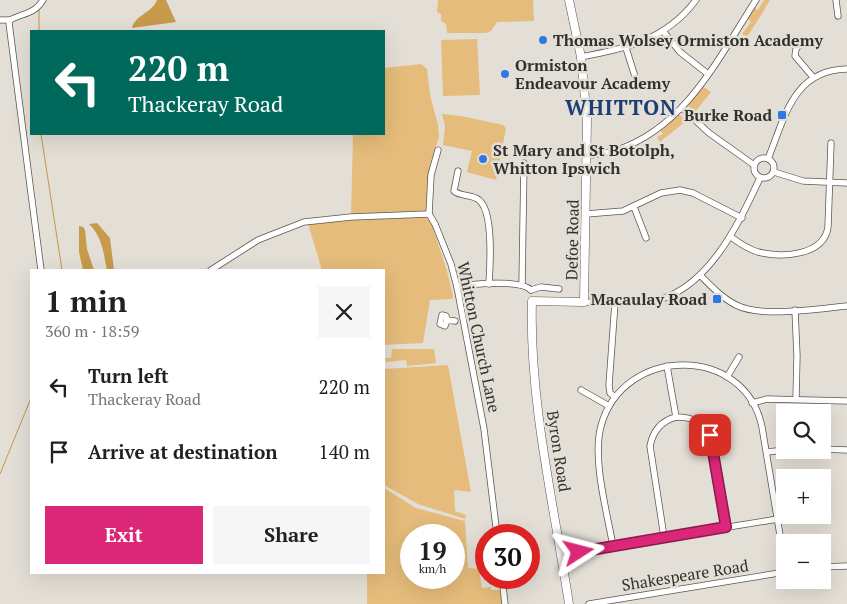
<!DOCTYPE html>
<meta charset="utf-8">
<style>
body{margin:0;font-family:"PT Serif",serif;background:#f6f6f6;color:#202124;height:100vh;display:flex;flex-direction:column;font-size:19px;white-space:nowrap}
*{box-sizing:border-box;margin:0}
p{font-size:16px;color:#757577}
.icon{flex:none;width:28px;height:28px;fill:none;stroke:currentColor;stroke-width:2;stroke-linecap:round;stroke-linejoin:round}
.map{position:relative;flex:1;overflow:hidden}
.side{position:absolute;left:30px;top:269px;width:355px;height:305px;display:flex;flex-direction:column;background:#fff;border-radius:0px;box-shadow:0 5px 20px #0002}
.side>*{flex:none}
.banner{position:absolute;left:30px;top:30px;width:355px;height:105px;border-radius:0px;box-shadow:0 5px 20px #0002;background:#00695c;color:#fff;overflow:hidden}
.buttons{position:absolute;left:776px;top:404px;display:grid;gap:10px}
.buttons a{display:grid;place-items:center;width:55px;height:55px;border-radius:0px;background:#fff;box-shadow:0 5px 20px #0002;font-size:25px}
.speed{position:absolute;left:400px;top:524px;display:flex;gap:10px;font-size:25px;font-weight:700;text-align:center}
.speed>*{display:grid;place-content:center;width:65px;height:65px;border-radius:50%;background:#fff;box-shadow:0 5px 20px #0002;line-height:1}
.speed small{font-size:12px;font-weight:400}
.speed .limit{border:8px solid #d22;background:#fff;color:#111}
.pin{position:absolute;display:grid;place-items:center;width:42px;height:42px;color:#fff;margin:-21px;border-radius:10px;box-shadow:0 2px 8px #0006}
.me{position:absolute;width:55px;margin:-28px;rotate:81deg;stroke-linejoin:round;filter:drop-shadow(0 0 4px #0008)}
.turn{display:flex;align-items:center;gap:18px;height:105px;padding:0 15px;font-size:22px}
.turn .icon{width:65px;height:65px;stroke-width:2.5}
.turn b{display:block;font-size:35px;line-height:42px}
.round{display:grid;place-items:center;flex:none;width:52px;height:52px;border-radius:0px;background:#f6f6f6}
.overview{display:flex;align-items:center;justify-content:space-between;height:85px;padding:0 15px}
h1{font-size:30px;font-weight:700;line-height:38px}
.button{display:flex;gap:10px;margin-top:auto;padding:10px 15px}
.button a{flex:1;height:58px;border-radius:0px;background:#db2777;color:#fff;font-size:20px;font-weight:700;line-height:58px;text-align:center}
.button a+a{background:#f6f6f6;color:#202124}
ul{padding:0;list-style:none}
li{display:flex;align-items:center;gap:15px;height:65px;padding:0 15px}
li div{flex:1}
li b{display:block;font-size:19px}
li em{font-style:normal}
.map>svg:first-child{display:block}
.green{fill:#e5bc7b;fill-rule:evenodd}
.forest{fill:#c79a4c}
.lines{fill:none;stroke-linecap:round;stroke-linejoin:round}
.stream{stroke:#c49749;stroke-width:1}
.street-casing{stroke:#5b574f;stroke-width:7}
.secondary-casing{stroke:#5b574f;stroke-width:9}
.street{stroke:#fff;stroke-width:5.5}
.secondary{stroke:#fff;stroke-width:8}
.route-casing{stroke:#8e194d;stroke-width:12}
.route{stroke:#db2777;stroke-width:9}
.poi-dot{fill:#2f77e3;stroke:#e4dfd6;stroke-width:2}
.labels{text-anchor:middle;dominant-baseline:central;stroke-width:5;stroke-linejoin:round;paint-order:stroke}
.poi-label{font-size:16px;font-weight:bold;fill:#33312d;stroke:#e4dfd6;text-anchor:start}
.street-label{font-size:16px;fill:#33312d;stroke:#e4dfd6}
.district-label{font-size:21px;font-weight:bold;letter-spacing:1px;fill:#1c3e74;stroke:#e4dfd6}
</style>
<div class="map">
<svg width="847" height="604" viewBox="0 0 847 604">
<rect width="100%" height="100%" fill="#e4dfd6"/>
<g class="green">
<polygon points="438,0 533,0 534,21 497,22 491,31 486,33 447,33 446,24 441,21 441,14 437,12"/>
<polygon points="764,0 770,0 765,8 763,7 765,9 747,37 742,34 751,22 747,17 753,7 758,10"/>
<polygon points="477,39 480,95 443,96 441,40"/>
<polygon points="421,64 427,69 430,95 438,125 439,137 430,164 428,209 424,212 351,215 353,134 384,134 384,68"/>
<polygon points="702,86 711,92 695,112 687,105"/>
<polygon points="442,114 461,116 503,125 506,128 496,180 467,172 472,151 443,145 445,126"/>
<polygon points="679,114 686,121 660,142 657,137 663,134 660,130"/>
<polygon points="425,217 431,222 447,271 453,296 452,299 430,300 423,343 384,345 384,270 322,270 308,224 353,219"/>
<polygon points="392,349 434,349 436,363 407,366 406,360 386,362 385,358 391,358"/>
<polygon points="448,365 471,492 454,490 455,511 466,515 465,519 418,504 384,485 384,369"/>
<path d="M384 488 416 508 465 521 468 568 479 569 482 588 491 587V590H500L502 604H367V573L384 572ZM411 535H454V578H411Z"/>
</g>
<g class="forest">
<path d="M157 0H166L176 22 132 28C135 15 152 13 157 0Z"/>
<path d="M97 223 110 238 114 270H107C103 252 103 238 89 224Z"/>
<polygon points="79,226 83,227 85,230 87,249 94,270 83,270 79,252"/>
</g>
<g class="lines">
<g class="stream">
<polyline points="39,10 39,31"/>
<polyline points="41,134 62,270"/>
<polyline points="0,474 31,398"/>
</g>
<g class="street-casing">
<g id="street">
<polyline points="836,0 838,16"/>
<polyline points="0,20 10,20"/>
<polyline points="663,31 680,52 708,74"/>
<polyline points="803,40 796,49 795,56 813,77"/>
<polyline points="626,48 638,86"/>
<path d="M581 57C627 48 666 40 696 0"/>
<polyline points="682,108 709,133 754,165"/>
<polyline points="438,150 431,175 429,214 435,224 451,264 457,287 484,429 497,535"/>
<path d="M587 156C597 154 608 153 617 150 686 127 719 57 756 0"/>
<circle cx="764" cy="168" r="10"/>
<path d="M768 159C785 117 793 70 847 69"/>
<path d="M458 171 454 191C461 197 472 194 479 200 494 212 490 266 489 284"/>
<polyline points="774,172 803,181 847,183"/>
<polyline points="634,207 646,238"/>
<polyline points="586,214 623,211 661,193 680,190 693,193 742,218"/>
<path d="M731 237C739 243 748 249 758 252 782 258 824 256 828 227L831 143"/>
<path d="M41 270 9 23 10 20C23 13 35 14 43 0"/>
<polyline points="211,270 258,240 304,222 351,217 429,214"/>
<path d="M700 275C711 286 722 298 736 305 762 318 817 309 847 306"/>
<polyline points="522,285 524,163"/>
<path d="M457 287C473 284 520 279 531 290"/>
<polyline points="531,290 541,287 559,289"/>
<path d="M584 302C606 302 629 305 650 302 707 292 738 225 760 178"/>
<polyline points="615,303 609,385 610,393 615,397"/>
<polyline points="795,310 797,356 796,399"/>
<polyline points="447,320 445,326 440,324 442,315 446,316 447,320 455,321"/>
<path d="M667 366 676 417C691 417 703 421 710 435L726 527"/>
<polyline points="727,377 739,357"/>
<polyline points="581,390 609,406"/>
<polyline points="752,403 767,399 847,401"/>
<polyline points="822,449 847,450"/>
<polyline points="767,452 785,450"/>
<path d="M664 537 650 446C653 431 661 421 676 417"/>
<path d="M613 546C607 512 592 459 601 426 623 345 745 344 762 427L785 565"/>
<polyline points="562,554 778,519"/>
<polyline points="822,567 847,566"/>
<polyline points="502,578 505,604"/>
<polyline points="589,604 785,572"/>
</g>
</g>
<g class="secondary-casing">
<path id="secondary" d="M569 0 581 57 587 119 584 302 532 301C529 401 554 505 569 604"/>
</g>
<use href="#street" class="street"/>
<use href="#secondary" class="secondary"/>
</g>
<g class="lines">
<g class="route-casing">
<polyline id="route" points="579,552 726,527 710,435"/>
</g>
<use href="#route" class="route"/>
</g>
<g class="poi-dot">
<circle cx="543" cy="40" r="5"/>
<circle cx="505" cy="74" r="5"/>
<rect x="777" y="110" width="10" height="10" rx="2.5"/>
<circle cx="483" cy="159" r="5"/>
<rect x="712" y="294" width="10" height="10" rx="2.5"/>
</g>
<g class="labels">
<g class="poi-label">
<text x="553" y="40">Thomas Wolsey Ormiston Academy</text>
<text x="515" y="65">Ormiston<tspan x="515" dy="18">Endeavour Academy</tspan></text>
<text x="772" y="115" text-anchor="end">Burke Road</text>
<text x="493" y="150">St Mary and St Botolph,<tspan x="493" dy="18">Whitton Ipswich</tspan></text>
<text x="707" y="299" text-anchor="end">Macaulay Road</text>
</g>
<g class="street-label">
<text transform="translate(572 240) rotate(-89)">Defoe Road</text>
<text transform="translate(479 337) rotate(78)">Whitton Church Lane</text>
<text transform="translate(559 451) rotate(81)">Byron Road</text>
<text transform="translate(685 575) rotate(-9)">Shakespeare Road</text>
</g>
<g class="district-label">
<text x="621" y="107">WHITTON</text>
</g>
</g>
</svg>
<div class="buttons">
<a><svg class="icon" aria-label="search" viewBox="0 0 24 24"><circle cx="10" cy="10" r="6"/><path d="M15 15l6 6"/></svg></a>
<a>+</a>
<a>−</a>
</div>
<div class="speed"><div>19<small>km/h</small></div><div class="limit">30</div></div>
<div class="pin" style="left:710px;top:435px;background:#d93025"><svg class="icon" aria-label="arrive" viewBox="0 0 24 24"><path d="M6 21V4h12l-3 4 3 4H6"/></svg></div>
<svg class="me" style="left:579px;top:552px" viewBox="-20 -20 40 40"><path d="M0-17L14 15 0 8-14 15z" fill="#db2777" stroke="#fff" stroke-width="4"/></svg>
<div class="banner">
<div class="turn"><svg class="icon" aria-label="left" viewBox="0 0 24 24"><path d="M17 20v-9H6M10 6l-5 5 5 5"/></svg><div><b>220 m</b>Thackeray Road</div></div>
</div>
<section class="side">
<div class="overview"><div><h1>1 min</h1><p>360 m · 18:59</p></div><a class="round"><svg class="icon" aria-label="close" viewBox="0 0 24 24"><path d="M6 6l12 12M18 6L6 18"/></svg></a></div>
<ul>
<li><svg class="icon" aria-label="left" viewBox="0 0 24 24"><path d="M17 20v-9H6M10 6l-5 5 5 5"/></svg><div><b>Turn left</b><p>Thackeray Road</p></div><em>220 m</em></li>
<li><svg class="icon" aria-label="arrive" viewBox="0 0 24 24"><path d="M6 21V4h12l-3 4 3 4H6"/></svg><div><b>Arrive at destination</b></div><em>140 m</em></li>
</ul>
<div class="button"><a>Exit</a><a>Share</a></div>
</section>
</div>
